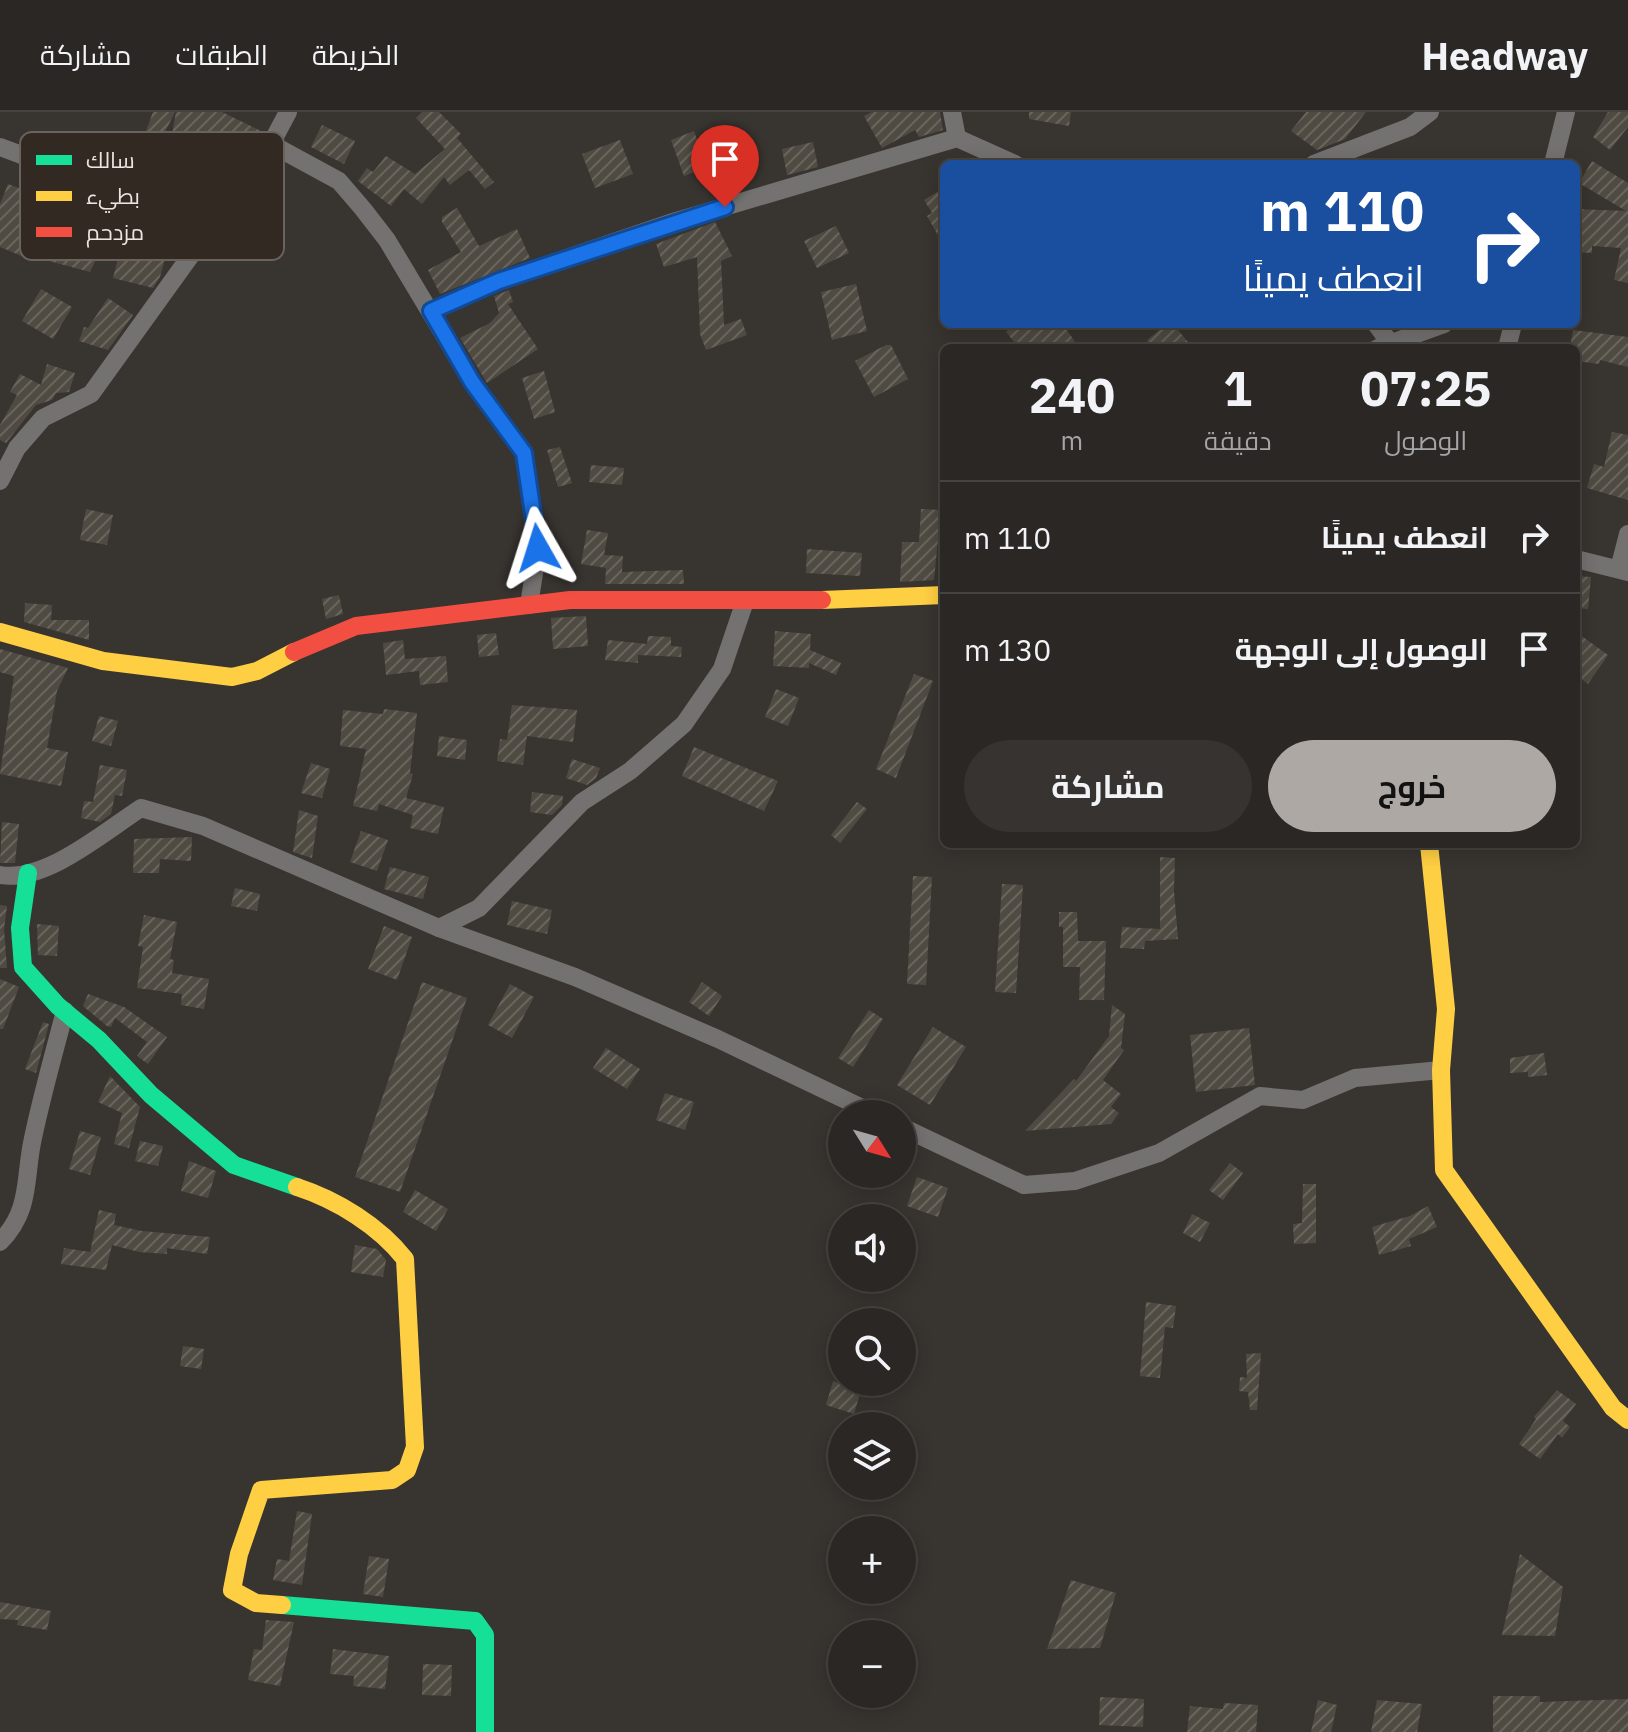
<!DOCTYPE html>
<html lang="ar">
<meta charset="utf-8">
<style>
body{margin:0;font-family:"IBM Plex Sans",Cairo,sans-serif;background:#363331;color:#f1f3f6;direction:rtl;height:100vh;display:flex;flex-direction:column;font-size:30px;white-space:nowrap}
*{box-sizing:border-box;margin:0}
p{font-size:26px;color:#a5a5a6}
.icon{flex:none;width:44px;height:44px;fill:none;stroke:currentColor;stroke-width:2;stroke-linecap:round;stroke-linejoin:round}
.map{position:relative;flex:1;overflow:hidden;direction:ltr}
.drawer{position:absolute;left:940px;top:232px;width:640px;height:504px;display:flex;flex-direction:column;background:#2a2724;border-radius:12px;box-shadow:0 4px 20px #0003,0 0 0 2px #464441;direction:rtl}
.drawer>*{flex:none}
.banner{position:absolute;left:940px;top:48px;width:640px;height:168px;border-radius:12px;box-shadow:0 4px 20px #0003,0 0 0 2px #464441;direction:rtl;background:#1a4fa0;color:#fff;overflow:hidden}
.needle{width:52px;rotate:127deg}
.buttons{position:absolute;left:828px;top:988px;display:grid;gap:16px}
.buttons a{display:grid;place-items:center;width:88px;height:88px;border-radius:50%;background:#2a2724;box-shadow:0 4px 20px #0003,0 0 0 2px #464441;font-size:40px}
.pin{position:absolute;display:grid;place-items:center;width:68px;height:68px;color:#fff;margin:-82px -34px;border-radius:50% 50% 50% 0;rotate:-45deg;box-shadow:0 0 8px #0007}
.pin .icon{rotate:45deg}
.me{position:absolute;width:88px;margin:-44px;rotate:354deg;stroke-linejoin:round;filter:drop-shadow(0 0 6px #0008)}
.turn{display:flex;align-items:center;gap:28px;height:168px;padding:0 24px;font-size:36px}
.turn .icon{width:104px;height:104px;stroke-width:2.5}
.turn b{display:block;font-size:56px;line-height:68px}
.eta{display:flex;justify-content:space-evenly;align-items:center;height:136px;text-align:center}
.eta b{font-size:48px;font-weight:700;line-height:56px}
.primary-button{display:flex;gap:16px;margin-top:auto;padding:16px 24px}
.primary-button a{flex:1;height:92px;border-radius:48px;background:#ada8a3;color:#111;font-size:32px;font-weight:700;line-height:92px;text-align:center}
.primary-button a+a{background:#363331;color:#f1f3f6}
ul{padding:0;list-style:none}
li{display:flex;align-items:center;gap:24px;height:112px;padding:0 24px;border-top:2px solid #464441}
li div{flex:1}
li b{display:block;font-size:30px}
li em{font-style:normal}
header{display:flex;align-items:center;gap:48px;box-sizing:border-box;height:112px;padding:0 40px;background:#2a2724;border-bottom:2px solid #464441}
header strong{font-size:38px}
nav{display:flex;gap:44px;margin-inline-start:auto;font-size:28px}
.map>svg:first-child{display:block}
.building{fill:url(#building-hatch)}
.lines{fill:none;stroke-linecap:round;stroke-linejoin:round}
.street{stroke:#747171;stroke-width:18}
.fast{stroke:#16e098;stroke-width:18}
.slow{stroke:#ffcf43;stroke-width:18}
.jam{stroke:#f24e42;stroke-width:18}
.route-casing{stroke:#114b97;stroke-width:20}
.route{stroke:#1a73e8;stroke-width:14}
.key{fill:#322922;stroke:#6a625b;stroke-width:2}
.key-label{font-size:22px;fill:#ece6e1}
</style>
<header>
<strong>Headway</strong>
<nav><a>الخريطة</a><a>الطبقات</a><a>مشاركة</a></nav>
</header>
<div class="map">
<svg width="1628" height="1620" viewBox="0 0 1628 1620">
<defs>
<pattern id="building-hatch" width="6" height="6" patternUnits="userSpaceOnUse" patternTransform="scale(2)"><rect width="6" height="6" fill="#504b42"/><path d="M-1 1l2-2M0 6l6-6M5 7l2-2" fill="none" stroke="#69655d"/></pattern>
</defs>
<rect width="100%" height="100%" fill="#383430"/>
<g class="building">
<polygon points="153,0 175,0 155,40 140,35"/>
<polygon points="176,0 222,0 263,20 251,39 240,34 225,67 168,45"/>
<polygon points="422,0 439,0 461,22 457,26 494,70 485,77 469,58 450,73 444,65 422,92 404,77 391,94 358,69 367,56 373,60 386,44 415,62 445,37 416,6"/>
<polygon points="872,0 940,0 943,18 919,25 915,18 882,36 864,4"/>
<polygon points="1029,0 1071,0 1069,14 1029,7"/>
<polygon points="1306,0 1366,0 1345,27 1317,38 1291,19"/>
<polygon points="1608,0 1628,0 1628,15 1610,38 1593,25"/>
<polygon points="322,13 355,29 344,52 311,35"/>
<polygon points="694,19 707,55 684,64 671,28"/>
<polygon points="620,28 633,62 595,76 582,42"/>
<polygon points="813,30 818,55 787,63 782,37"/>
<polygon points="1592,49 1628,71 1628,171 1614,168 1621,136 1592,134 1592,141 1576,140 1576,97 1626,99 1579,71"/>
<polygon points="111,50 130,60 89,141 97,145 90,160 49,149 81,87 90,92"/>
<polygon points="8,72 54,89 32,144 26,141 24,145 0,135 0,92"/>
<polygon points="944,76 944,134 927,104 932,101 924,88"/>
<polygon points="161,81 188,85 184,108 176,107 160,165 153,176 113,166 126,116 154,123"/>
<polygon points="457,96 479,134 517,117 530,146 440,182 428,158 461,140 442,110 442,105"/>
<polygon points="715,110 732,144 721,149 724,213 741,207 747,223 706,238 700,222 697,145 664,155 656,132"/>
<polygon points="836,114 849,141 817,156 804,129"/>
<polygon points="856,172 867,219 832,228 821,180"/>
<polygon points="41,177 72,195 53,227 22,209"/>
<polygon points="509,178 513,190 508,192 538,237 487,271 460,226 490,211 499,201 494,184"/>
<polygon points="108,186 133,203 108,238 79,229 84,215 88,216"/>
<polygon points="1015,212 1063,212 1079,236 1019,236 1006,220"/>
<polygon points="1167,212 1173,212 1188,230 1181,236 1153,236 1147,228"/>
<polygon points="1573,218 1628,225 1628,255 1600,248 1599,252 1576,249 1576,236 1570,236"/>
<polygon points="886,233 891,233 908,267 874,285 855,249"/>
<polygon points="47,252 75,261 69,280 56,281 52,288 36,293 6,331 0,328 0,313 17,283 10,280 20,262 41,273"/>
<polygon points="544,259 555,300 534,307 522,266"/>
<polygon points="1612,320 1628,323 1628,388 1587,376 1594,352 1604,355"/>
<polygon points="560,335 572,371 558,375 547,338"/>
<polygon points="591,353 624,356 622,373 589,370"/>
<polygon points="86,397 113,403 107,433 80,428"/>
<polygon points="921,397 941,398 934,468 900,470 902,430 919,430"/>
<polygon points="587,418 608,421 604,443 623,444 622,460 683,458 684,472 605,472 606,456 581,452"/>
<polygon points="807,437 862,441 860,464 806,461"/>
<polygon points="1576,464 1591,465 1588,497 1576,496"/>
<polygon points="339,483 343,502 326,507 322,487"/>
<polygon points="25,491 52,493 51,508 89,508 89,528 24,510"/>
<polygon points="586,504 588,534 553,537 551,506"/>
<polygon points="775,519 811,522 810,538 841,551 836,563 809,551 809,556 773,554"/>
<polygon points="1576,520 1608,543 1588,572 1576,563"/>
<polygon points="496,521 499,543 479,545 477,523"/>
<polygon points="648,524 671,525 671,534 682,535 681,545 638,543 638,551 605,548 608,528 647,532"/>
<polygon points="403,528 405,547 446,544 448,570 420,573 419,559 386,563 383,531"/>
<polygon points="0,537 68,556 57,579 47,636 68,640 61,674 0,662 14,564 0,560"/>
<polygon points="914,562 933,569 896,666 876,657"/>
<polygon points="776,577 799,586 788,614 765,605"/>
<polygon points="512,593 577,598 573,630 527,624 523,653 497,649 500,627 507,628"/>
<polygon points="384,597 417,601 410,661 413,662 406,686 444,695 438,722 410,716 413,703 379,692 377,699 353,694 366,637 340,634 343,598 383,602"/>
<polygon points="99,604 118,609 111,634 92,629"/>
<polygon points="439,624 467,628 465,648 437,644"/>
<polygon points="694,635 778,669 764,699 682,664"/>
<polygon points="572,647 600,656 596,666 587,673 566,666"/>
<polygon points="311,651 330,657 322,686 301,681"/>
<polygon points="100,653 127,658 122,684 115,683 111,702 100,710 81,706 84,689 93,690"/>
<polygon points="532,680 563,684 562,693 552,703 530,700"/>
<polygon points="857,690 867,697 840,731 831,723"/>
<polygon points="299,698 318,704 312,746 293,740"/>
<polygon points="2,710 19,712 15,751 0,751"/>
<polygon points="361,719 388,728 377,759 350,750"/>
<polygon points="192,725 191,749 160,747 159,761 133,761 134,727"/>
<polygon points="1160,745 1175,746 1174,779 1178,827 1145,829 1144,837 1120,836 1122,815 1160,817"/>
<polygon points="390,755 429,765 423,787 384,777"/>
<polygon points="913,764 932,765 926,873 907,872"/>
<polygon points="1002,772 1023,773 1016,881 995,880"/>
<polygon points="235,776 260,782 257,799 231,794"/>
<polygon points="512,789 552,798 547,822 507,813"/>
<polygon points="0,793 7,794 4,817 7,856 0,856"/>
<polygon points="1059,800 1077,800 1078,829 1106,829 1104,888 1079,888 1080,855 1063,855 1063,815 1059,815"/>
<polygon points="144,803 177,810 170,847 174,848 172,861 209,867 204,897 181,893 182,882 137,876 143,835 138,834"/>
<polygon points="37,812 59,814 57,844 38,843"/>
<polygon points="384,814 412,825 397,868 368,857"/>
<polygon points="0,867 19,875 3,917 0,917"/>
<polygon points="422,870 467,886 400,1080 355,1065"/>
<polygon points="702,870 722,884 709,904 689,890"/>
<polygon points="510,872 534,885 512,926 488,913"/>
<polygon points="88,882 124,895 167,925 148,952 137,944 147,930 115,906 111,915 107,914 83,894"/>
<polygon points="1112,893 1125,902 1121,936 1124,938 1103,968 1121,982 1111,995 1119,1001 1111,1012 1025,1019 1074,967 1076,969 1109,924"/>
<polygon points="869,898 883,907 853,955 838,946"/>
<polygon points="43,910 49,912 36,961 25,957"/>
<polygon points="933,915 966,935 930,993 897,973"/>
<polygon points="1249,916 1255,973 1196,980 1190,923"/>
<polygon points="606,936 640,957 627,977 593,956"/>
<polygon points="1544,941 1547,963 1528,965 1528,960 1510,961 1510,946"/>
<polygon points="110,964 140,995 129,1036 114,1032 122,1001 98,990"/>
<polygon points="665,981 694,990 685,1018 656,1008"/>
<polygon points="80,1019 101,1025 90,1063 69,1057"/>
<polygon points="140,1029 163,1034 158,1054 135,1049"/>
<polygon points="189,1049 216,1059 208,1086 181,1079"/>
<polygon points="1230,1051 1243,1061 1223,1088 1209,1078"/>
<polygon points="917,1065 948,1076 938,1105 907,1094"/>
<polygon points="1303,1072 1316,1072 1316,1131 1294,1132 1293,1112 1302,1111"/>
<polygon points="415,1078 448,1097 436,1119 403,1100"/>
<polygon points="1428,1094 1437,1115 1409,1127 1411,1134 1379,1143 1372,1115 1410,1104"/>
<polygon points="99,1098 116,1102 114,1113 142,1119 210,1125 207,1142 167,1136 167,1142 139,1140 112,1133 106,1158 61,1152 64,1136 90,1140"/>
<polygon points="1192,1102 1210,1111 1200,1130 1183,1121"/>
<polygon points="355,1133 377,1137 386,1148 383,1165 351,1160"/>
<polygon points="1146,1190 1176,1194 1173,1216 1165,1215 1160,1266 1140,1264"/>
<polygon points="183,1234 204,1237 201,1257 180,1254"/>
<polygon points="1261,1241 1257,1298 1250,1298 1248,1280 1239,1279 1240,1265 1247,1266 1246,1242"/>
<polygon points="833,1269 861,1278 854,1302 826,1293"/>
<polygon points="1557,1278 1576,1292 1563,1309 1570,1315 1562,1326 1558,1322 1540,1347 1519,1332 1536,1307 1534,1305"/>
<polygon points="297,1399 312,1402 302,1473 273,1468 277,1447 289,1449"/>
<polygon points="1520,1442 1563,1475 1555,1524 1502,1523"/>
<polygon points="369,1444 389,1447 383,1485 363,1482"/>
<polygon points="1071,1468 1116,1481 1100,1536 1047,1537"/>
<polygon points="0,1490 51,1499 47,1518 17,1513 18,1508 0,1507"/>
<polygon points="266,1508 294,1510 280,1574 248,1568 254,1537 262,1538"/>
<polygon points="333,1537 389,1544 385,1577 353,1574 354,1564 330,1562"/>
<polygon points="423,1552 452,1553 451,1584 422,1583"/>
<polygon points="1493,1584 1540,1584 1540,1590 1628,1587 1628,1620 1493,1620"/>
<polygon points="1100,1585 1144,1587 1143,1615 1099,1613"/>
<polygon points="1318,1588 1337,1593 1331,1620 1311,1620"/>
<polygon points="1377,1588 1422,1592 1417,1620 1371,1620"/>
<polygon points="1224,1591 1258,1593 1256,1620 1187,1620 1190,1594 1223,1597"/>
</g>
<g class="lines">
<g class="street">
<polyline points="957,26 1015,52"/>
<polyline points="271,32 339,69 363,97 387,128 472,270 524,341 538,436 529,493"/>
<polyline points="0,35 59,57"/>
<polyline points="1314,52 1410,15 1430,0"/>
<polyline points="1553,52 1566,0"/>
<polyline points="431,199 499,169 670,111 957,26 952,0"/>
<polyline points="1376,212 1391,232"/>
<polyline points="1378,236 1444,212"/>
<polyline points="1507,236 1513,212"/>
<polyline points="0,369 17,336 43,306 91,282 271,32 288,0"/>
<polyline points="1576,447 1628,460"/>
<polyline points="1619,457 1628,422"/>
<path d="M0 763C45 771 104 720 141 696L203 714 439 816 479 796 582 690 630 659 684 612 722 557 745 489"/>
<polyline points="439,816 575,865 718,927 875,1002"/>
<polyline points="902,1015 1024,1073 1075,1069 1159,1041 1260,984 1303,988 1355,966 1441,958"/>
<path d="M0 1130C32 1098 24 1065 33 1026 42 983 54 941 65 899"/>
</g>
<g class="fast">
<polyline points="28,761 20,816 23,855 58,894 99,928 151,983 234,1053 297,1075"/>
<polyline points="282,1493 475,1509 485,1523 485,1620"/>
</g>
<g class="slow">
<polyline points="822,488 944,483"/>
<polyline points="0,520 103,549 232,565 257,559 294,540"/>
<polyline points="1429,732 1446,897 1441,958 1444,1058 1613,1296 1628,1308"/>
<path d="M282 1493 256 1491 232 1478 239 1442 261 1378 392 1368 407 1358 415 1335 405 1147C379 1114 337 1088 297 1075"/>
</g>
<polyline class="jam" points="294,540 356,514 570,488 822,488"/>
</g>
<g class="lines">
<g class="route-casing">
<polyline id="route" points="538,436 524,341 472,270 431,199 499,169 725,95"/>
</g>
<use href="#route" class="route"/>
</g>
<rect x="20" y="20" width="264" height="128" rx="12" class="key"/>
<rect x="36" y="43" width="36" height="10" fill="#16e098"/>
<rect x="36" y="79" width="36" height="10" fill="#ffcf43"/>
<rect x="36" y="115" width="36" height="10" fill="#f24e42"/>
<g class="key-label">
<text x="86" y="56">سالك</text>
<text x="86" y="92">بطيء</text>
<text x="86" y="128">مزدحم</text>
</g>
</svg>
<div class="buttons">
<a><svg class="needle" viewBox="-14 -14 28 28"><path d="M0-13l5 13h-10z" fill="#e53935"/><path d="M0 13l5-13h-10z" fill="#a5a5a6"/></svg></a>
<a><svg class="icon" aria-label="sound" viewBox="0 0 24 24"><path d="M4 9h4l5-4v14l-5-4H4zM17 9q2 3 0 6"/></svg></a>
<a><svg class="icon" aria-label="search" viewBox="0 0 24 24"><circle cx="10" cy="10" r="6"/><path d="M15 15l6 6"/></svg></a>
<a><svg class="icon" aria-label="layers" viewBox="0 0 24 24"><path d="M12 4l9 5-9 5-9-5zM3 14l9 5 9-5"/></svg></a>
<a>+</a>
<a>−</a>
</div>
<div class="pin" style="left:725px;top:95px;background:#d93025"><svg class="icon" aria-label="arrive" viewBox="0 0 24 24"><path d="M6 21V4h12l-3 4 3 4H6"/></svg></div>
<svg class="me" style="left:538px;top:436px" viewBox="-20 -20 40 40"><path d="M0-17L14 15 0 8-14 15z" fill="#1a73e8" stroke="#fff" stroke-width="4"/></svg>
<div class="banner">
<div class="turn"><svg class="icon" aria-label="right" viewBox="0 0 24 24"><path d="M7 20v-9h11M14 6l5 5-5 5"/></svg><div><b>110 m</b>انعطف يمينًا</div></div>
</div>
<section class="drawer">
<div class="eta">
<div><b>07:25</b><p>الوصول</p></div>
<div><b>1</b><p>دقيقة</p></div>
<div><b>240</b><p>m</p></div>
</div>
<ul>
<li><svg class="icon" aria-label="right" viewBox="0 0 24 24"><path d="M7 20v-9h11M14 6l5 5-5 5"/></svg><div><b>انعطف يمينًا</b></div><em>110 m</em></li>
<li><svg class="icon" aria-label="arrive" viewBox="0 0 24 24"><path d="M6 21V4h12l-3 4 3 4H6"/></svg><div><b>الوصول إلى الوجهة</b></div><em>130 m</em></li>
</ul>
<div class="primary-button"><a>خروج</a><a>مشاركة</a></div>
</section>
</div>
